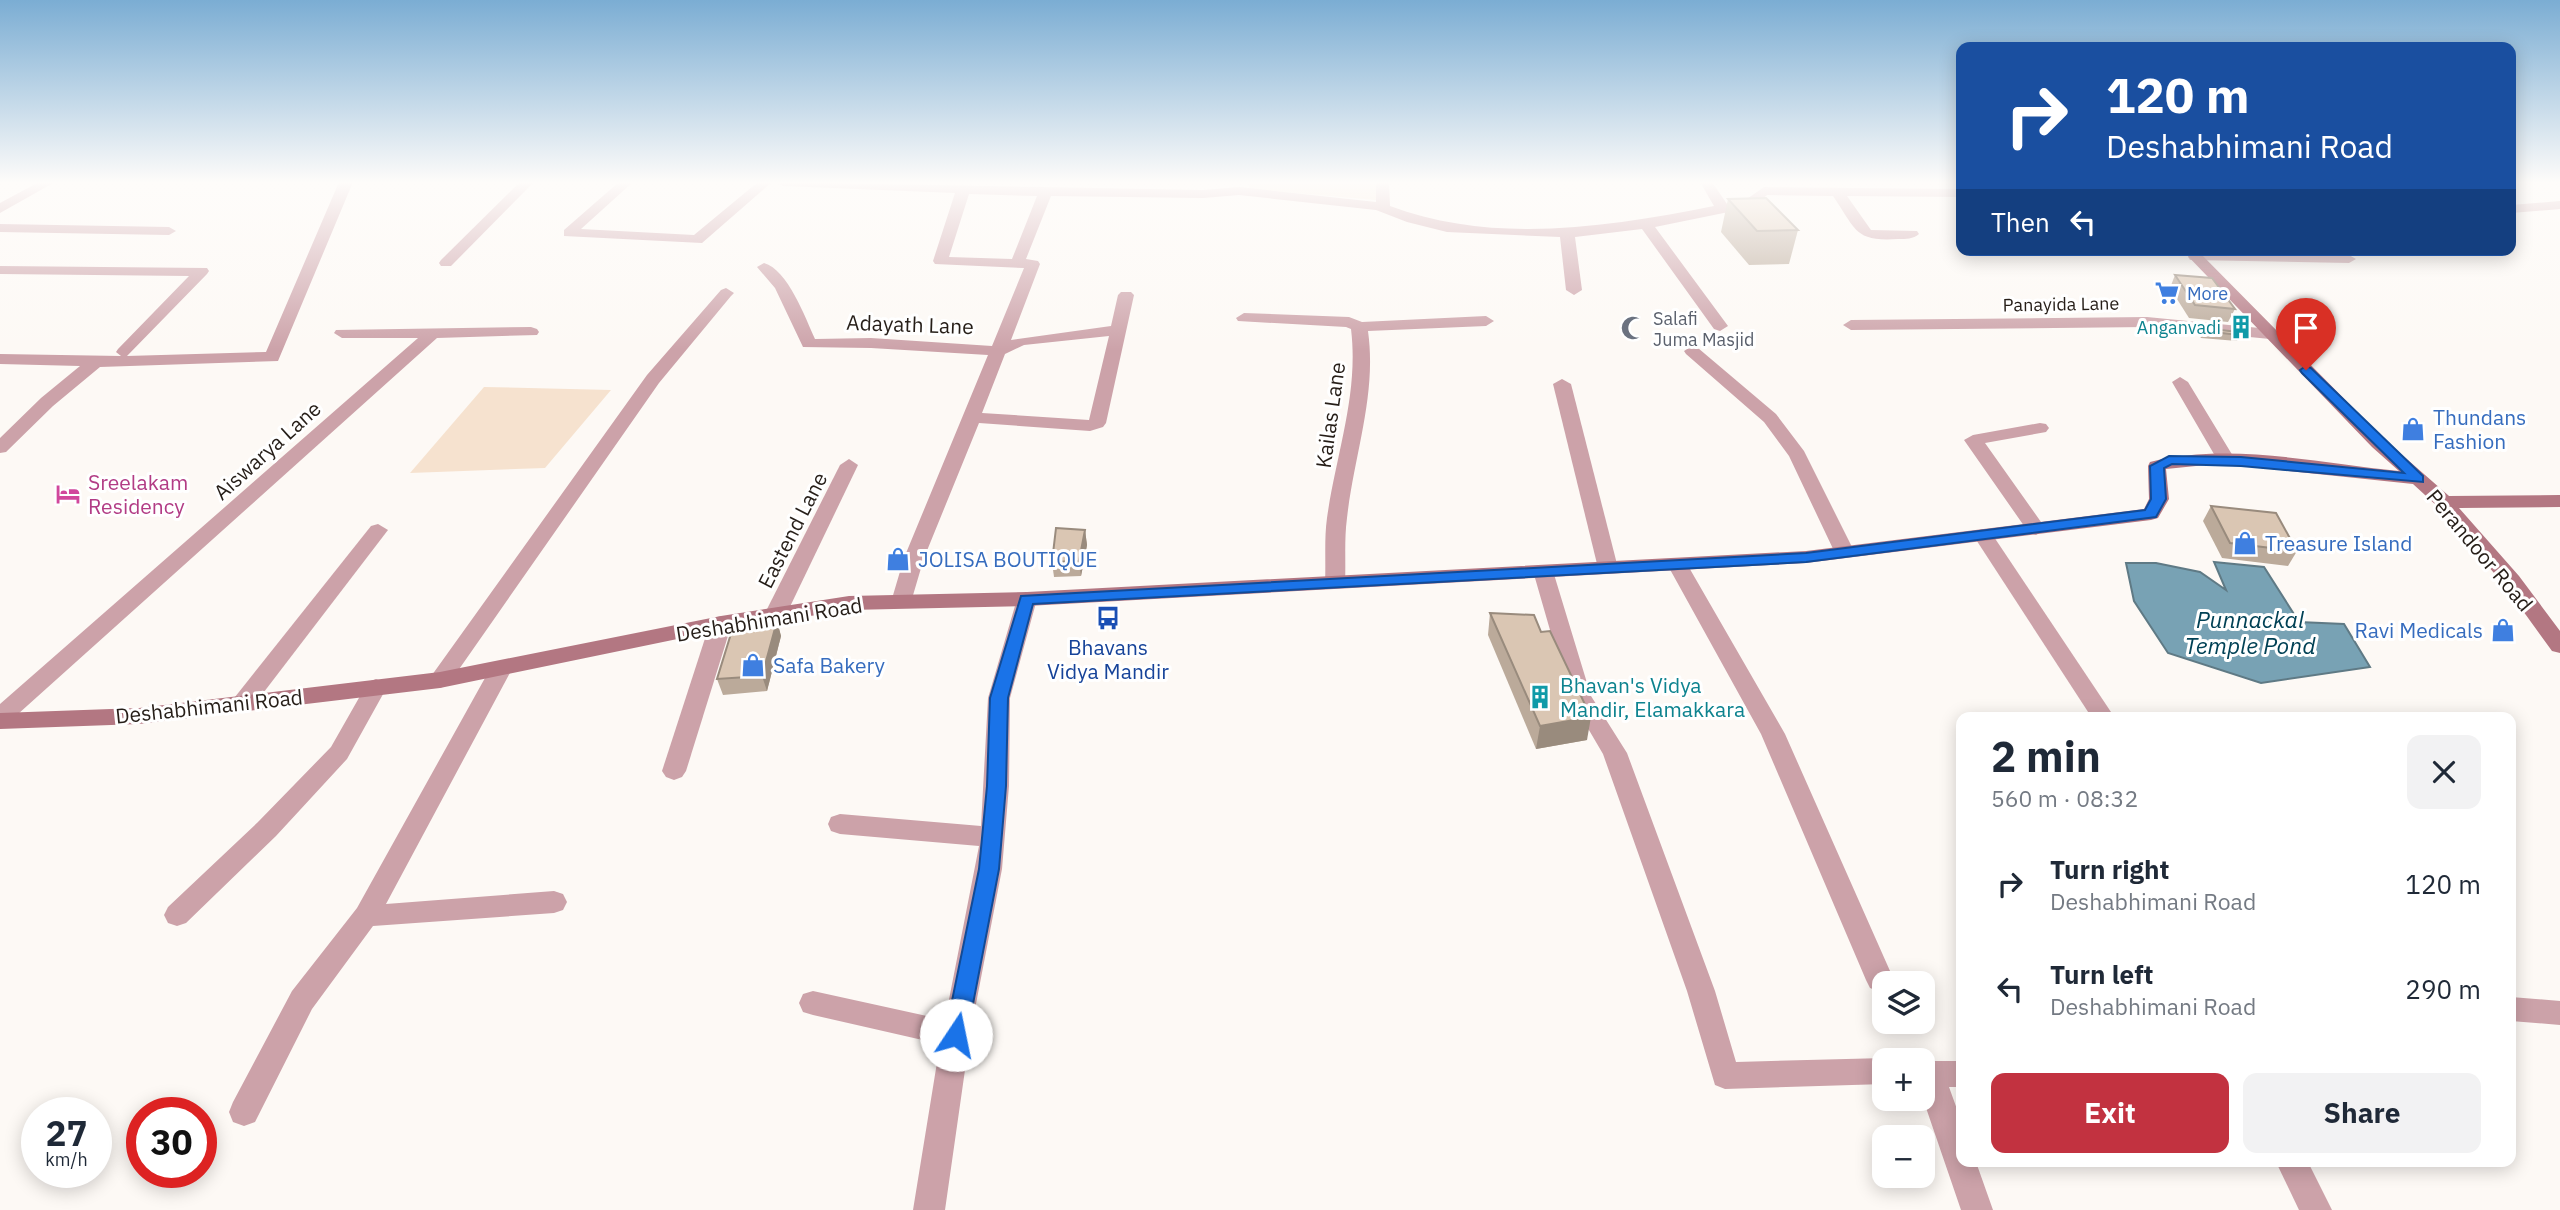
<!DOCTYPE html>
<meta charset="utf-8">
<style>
body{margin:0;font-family:"IBM Plex Sans",sans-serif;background:#f2f2f3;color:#1f2937;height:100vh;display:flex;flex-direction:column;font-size:26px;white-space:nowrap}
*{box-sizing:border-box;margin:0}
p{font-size:23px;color:#747a83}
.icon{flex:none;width:38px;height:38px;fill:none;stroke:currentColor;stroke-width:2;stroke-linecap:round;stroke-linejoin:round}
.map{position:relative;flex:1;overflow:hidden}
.sheet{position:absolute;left:1956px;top:712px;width:560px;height:455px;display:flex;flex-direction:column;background:#fff;border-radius:14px;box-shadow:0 4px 18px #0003}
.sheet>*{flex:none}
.guide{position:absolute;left:1956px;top:42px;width:560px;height:214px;border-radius:14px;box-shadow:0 4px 18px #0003;background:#1a4fa0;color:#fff;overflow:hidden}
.tools{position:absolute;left:1872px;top:971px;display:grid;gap:14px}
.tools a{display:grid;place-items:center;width:63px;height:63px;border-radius:14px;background:#fff;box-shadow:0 4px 18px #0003;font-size:35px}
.speed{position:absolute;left:21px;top:1097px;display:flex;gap:14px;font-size:35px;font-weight:700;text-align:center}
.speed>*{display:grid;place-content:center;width:91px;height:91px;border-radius:50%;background:#fff;box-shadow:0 4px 18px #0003;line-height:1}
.speed small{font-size:18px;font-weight:400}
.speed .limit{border:10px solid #d22;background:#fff;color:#111}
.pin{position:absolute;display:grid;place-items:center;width:60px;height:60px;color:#fff;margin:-72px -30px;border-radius:50% 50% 50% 0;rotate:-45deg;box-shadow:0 0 7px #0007}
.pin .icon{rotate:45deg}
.me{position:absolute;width:77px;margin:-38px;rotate:11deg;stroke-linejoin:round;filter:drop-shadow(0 0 5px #0008)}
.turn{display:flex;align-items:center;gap:24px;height:147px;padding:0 35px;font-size:32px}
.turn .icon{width:91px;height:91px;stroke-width:2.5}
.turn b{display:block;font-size:49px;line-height:60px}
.then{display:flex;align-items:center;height:66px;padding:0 35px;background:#0003;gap:14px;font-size:26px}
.round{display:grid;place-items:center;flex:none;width:74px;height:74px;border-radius:14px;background:#f2f2f3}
.overview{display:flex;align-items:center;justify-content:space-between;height:119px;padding:0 35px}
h1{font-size:42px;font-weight:700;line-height:52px}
.primary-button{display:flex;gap:14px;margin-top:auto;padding:14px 35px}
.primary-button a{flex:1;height:80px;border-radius:14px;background:#c23240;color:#fff;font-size:28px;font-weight:700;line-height:80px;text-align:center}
.primary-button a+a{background:#f2f2f3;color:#1f2937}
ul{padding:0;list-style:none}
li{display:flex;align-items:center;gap:21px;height:105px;padding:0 35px}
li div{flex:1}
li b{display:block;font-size:26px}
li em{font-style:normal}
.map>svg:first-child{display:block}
.green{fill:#f6e2cf}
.water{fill:#78a2b4;stroke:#5f7a85;stroke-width:2}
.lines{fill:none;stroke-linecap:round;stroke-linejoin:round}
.street{fill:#cca2a9;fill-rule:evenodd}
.secondary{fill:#b37782;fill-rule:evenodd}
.wall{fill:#bbaa9a}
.shaded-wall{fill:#998b7d}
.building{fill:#dac6b3;stroke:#998b7d;stroke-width:2}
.route{fill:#1a73e8;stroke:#114b97;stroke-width:2}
.labels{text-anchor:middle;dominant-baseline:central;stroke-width:6;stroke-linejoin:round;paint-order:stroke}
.far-shop-label{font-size:18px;fill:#366cbe;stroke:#fff;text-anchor:start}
.far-street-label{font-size:18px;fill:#261e18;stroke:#fff}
.far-worship-label{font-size:18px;fill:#5b616d;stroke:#fff;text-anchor:start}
.far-culture-label{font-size:18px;fill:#0d838f;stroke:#fff;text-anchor:end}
.street-label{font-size:21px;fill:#261e18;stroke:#fff}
.shop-label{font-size:21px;fill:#366cbe;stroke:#fff;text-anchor:start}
.hotel-label{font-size:21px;fill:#b23c85;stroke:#fff;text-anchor:start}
.transit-label{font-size:21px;fill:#164399;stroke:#fff}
.culture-label{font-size:21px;fill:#0d838f;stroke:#fff;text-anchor:start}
.water-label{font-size:23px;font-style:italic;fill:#014155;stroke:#fff}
</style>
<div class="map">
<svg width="2560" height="1210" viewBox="0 0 2560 1210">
<rect width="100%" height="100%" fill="#fdf9f5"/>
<g class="green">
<polygon points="1249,182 1376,182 1376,200 1249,189"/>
<polygon points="484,387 611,390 545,468 410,473"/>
</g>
<polygon class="water" points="2214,562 2264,567 2299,622 2344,624 2370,667 2261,683 2168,653 2134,601 2126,563 2156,563 2200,572 2226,590"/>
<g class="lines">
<g class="street">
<polygon points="39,182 55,182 0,213 0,203"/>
<polygon points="339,182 353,182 278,361 100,367 53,406 6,452 0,453 0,438 41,398 80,366 0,364 0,354 121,356 116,352 118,349 189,276 0,274 0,266 207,268 209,271 207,274 127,356 266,352"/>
<polygon points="520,182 534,182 451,266 441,266 439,263 441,260"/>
<polygon points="619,182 633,182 581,229 694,235 758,182 772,182 702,243 564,236 564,230"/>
<path d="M777 182 1203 190 1239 187 1376 202V182H1389L1390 206C1494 245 1608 227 1714 206L1700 182H1712L1727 204 1744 201 1764 187 1962 189V197L1847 196 1871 230 1917 231 1919 234C1913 239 1906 239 1898 239 1854 242 1856 229 1833 196L1767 195 1753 207 1655 227 1728 326 1720 331 1714 329 1642 229 1575 237 1582 290 1574 295 1566 290 1560 237 1447 232 1407 222 1376 210 1239 195 1203 198 1051 196 1026 259 1038 261 1040 264 1011 340 1111 326 1118 295 1121 292H1131L1134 295 1106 423 1103 427 1090 431 979 423 924 558 911 602 908 607H894L891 602 904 558 988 355 871 348 803 347 775 288 757 267 764 263C788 270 805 317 815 339L871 338 992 346 1024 268 935 264 933 261 955 193 783 186ZM969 194 1037 196 1012 259 949 257ZM1109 336 1089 420 982 413 1005 354 1024 345Z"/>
<polygon points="2560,201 2560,209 2511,213 2511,205"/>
<polygon points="0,224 169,227 176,231 169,235 0,232"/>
<polygon points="2195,253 2349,255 2356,259 2349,263 2190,260 2188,257"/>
<polygon points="726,288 734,293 731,296 659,383 448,685 440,688 432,685 429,680 432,675 647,375 721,290"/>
<path d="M1244 313 1349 317 1362 322 1486 316 1494 321 1486 326 1368 331C1377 395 1354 455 1347 518 1344 540 1346 562 1345 583L1342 588H1328L1325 583C1326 561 1324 539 1327 518 1336 454 1359 394 1351 329L1346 327 1238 321 1236 318Z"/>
<polygon points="2147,317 2270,329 2278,334 2270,339 2147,327 1851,330 1843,325 1851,320"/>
<polygon points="531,327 537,329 539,332 537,335 437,338 8,723 0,725 0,704 418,338 342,338 334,333 336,330"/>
<polygon points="1692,346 1698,348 1776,414 1804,451 1855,553 1852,557 1838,557 1835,553 1789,456 1764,422 1686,354 1684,351"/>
<polygon points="2180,377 2188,382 2236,461 2234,465 2220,465 2218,461 2172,382"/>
<polygon points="1562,379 1571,384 1618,568 1615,572 1601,572 1598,568 1553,384"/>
<polygon points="2040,423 2046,424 2049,428 2046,432 1985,443 2046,529 2036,535 2029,533 1964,440 1973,435"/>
<polygon points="849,459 858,465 786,615 782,620 768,620 764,615 840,465"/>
<polygon points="378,524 388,530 251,709 243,711 235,709 232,703 235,697 371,526"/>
<polygon points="1983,529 1990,531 2115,718 2092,718 1973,535 1976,531"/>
<polygon points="1677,558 1684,560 1687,564 1785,734 1894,980 1892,984 1885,984 1885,990 1880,992 1870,988 1866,980 1761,734 1667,564 1670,560"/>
<polygon points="1543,565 1550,567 1553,571 1591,696 1627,753 1715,991 1736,1062 1885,1058 1892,1060 1885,1060 1885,1084 1725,1089 1715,1085 1687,991 1603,754 1569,696 1533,571 1536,567"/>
<polygon points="1027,592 1034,594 1037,599 1010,698 1009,786 1002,869 970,1035 945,1210 913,1210 940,1044 813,1015 803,1012 799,1003 803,994 813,991 945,1020 979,846 840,834 831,831 828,824 831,817 840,814 981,826 988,698 1017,599 1020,594"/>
<polygon points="721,616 729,618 732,623 686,771 682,777 674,780 666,777 662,771 710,623 713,618"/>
<polygon points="501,661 509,664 512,669 386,904 554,891 563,894 567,902 563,910 554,913 373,926 312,1009 255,1122 244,1126 233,1122 229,1112 233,1102 292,991 357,908 490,669 493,664"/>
<polygon points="376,679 384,682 387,687 347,759 276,836 186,923 177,926 168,923 164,915 168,907 258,822 331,747 368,682"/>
<polygon points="2511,997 2560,1001 2560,1025 2511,1021"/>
<polygon points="1921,1060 1962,1061 1962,1087 1949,1087 1962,1123 1962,1162 1976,1162 1993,1210 1961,1210 1923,1099 1923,1060"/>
<polygon points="2276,1162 2308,1162 2332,1210 2299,1210"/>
</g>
<path class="secondary" d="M2182 250H2197L2384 439 2449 496 2560 495V507L2459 508 2519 576 2560 631V653L2552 651 2505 586 2437 506 2413 484 2242 466 2206 465 2166 469 2169 499 2158 518 2151 520 1806 563 1027 606 849 610 721 630 440 688 139 724 0 729V713L139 708 440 672 721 616 849 596 1027 592 1806 551 2144 509 2149 499 2148 466 2150 462C2230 442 2318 463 2399 471L2372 447Z"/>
</g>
<g class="wall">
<polygon points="1728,199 1798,230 1789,264 1749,265 1721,232"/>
<polygon points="2175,275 2235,309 2228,322 2189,318 2170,288"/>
<polygon points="2203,328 2240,335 2237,341 2201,338 2199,335"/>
<polygon points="2211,506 2297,551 2288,566 2222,558 2203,521"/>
<polygon points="1085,530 1087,545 1081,576 1054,577 1052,562"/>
<polygon points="1490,613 1587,740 1536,749 1488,635"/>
<polygon points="777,621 781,636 767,691 723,695 717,679"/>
</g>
<g class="shaded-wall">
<polygon points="1085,530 1087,545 1081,576 1079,561"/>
<polygon points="777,621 781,636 767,691 762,676"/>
<polygon points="1591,717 1587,740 1536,749 1540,726"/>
</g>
<g class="building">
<polygon points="1766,198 1798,230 1757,231 1728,199"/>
<polygon points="2175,275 2212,278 2235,309 2195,305"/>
<polygon points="2203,328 2238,332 2240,335 2204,331"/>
<polygon points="2211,506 2276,513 2297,551 2230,543"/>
<polygon points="1056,528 1085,530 1079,561 1052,562"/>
<polygon points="1490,613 1534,615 1541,632 1550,631 1591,717 1540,726"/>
<polygon points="777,621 762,676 717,679 734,624"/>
</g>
<linearGradient id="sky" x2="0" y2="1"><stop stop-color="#7badd3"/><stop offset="0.52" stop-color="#fefcfa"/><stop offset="1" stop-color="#fefcfa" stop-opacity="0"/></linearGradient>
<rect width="2560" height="351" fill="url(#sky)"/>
<polygon class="route" points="2306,366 2311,368 2423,476 2423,482 2241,466 2172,464 2164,468 2166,499 2156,517 1806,562 1033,604 1008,698 1006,786 999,869 967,1035 964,1042 956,1045 948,1042 945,1035 979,869 987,786 990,698 1021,596 1806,553 2145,510 2151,499 2150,466 2169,456 2241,457 2404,473 2302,373 2300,370"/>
<defs>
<g id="supermarket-bare" transform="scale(1.89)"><path d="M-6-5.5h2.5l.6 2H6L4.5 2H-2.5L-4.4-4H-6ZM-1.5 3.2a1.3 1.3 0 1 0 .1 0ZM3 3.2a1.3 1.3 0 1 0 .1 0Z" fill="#3f7fe0" stroke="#fff" stroke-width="2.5" paint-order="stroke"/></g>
<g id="building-bare" transform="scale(1.89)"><path d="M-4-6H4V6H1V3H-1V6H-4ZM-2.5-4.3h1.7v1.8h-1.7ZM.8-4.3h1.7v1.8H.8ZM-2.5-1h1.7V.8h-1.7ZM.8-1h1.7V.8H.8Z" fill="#0f9aa8" stroke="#fff" stroke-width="2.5" paint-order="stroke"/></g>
<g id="mosque-bare" transform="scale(1.89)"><path d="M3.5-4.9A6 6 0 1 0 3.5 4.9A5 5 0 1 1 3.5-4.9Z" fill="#6b7280" stroke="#fff" stroke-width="2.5" paint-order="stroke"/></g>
<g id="shop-bare" transform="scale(1.89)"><path d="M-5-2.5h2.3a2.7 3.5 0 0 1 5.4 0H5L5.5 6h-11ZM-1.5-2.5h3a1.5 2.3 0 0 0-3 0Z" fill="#3f7fe0" stroke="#fff" stroke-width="2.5" paint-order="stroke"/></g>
<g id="hotel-bare" transform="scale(1.89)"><path d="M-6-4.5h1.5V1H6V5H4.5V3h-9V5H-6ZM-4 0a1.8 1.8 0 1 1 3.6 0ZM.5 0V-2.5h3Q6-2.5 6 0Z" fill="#d1479c" stroke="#fff" stroke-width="2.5" paint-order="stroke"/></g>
<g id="bus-bare" transform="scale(1.89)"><path d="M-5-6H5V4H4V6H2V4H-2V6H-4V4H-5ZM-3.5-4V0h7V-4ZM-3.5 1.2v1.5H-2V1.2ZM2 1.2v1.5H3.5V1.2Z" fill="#1a4fb4" stroke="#fff" stroke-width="2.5" paint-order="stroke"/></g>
</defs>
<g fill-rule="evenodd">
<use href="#supermarket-bare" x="2167" y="293"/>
<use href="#building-bare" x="2241" y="327"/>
<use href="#mosque-bare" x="1633" y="328"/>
<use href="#shop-bare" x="2413" y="429"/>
<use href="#hotel-bare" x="68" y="494"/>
<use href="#shop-bare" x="2245" y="543"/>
<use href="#shop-bare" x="898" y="559"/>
<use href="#bus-bare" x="1108" y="618"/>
<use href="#shop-bare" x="2503" y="630"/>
<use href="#shop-bare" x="753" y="665"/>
<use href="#building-bare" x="1540" y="697"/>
</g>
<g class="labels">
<g class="far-shop-label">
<text x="2187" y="293">More</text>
</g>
<g class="far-street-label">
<text transform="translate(2061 304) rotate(-1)">Panayida Lane</text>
</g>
<g class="far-worship-label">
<text x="1653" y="318">Salafi<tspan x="1653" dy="21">Juma Masjid</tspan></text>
</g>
<g class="far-culture-label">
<text x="2221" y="327">Anganvadi</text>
</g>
<g class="street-label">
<text transform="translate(910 324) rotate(2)">Adayath Lane</text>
<text transform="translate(1330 415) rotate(-82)">Kailas Lane</text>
<text transform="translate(267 450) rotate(-42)">Aiswarya Lane</text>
<text transform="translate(792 530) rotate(-63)">Eastend Lane</text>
<text transform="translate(2480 550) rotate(50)">Perandoor Road</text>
<text transform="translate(769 619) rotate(-9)">Deshabhimani Road</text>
<text transform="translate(209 706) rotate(-6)">Deshabhimani Road</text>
</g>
<g class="shop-label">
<text x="2433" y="417">Thundans<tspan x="2433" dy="24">Fashion</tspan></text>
<text x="2265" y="543">Treasure Island</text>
<text x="918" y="559">JOLISA BOUTIQUE</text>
<text x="2483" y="630" text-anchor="end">Ravi Medicals</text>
<text x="773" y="665">Safa Bakery</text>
</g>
<g class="hotel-label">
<text x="88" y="482">Sreelakam<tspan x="88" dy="24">Residency</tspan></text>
</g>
<g class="transit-label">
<text x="1108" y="647">Bhavans<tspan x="1108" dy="24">Vidya Mandir</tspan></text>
</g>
<g class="culture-label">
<text x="1560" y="685">Bhavan's Vidya<tspan x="1560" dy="24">Mandir, Elamakkara</tspan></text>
</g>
<g class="water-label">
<text x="2250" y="619">Punnackal<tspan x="2250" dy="26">Temple Pond</tspan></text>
</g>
</g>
</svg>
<div class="tools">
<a><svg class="icon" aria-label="layers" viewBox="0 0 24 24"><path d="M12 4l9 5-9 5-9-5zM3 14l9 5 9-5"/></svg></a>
<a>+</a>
<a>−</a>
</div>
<div class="speed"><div>27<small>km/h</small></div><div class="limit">30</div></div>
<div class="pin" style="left:2306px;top:370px;background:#d93025"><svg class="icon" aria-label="arrive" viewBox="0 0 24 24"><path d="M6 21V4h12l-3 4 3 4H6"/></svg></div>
<svg class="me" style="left:956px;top:1035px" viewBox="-20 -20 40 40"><circle r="19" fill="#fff"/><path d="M0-13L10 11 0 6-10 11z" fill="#1a73e8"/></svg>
<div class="guide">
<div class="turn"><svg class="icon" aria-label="right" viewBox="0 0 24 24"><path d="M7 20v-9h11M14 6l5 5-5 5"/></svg><div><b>120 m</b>Deshabhimani Road</div></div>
<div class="then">Then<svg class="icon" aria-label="left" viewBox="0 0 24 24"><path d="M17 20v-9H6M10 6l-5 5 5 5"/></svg></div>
</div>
<section class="sheet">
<div class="overview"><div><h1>2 min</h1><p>560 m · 08:32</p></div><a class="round"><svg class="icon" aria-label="close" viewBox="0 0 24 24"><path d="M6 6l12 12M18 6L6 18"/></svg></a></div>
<ul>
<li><svg class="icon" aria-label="right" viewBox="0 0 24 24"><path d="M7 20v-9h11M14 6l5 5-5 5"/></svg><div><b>Turn right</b><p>Deshabhimani Road</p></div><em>120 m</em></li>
<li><svg class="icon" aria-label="left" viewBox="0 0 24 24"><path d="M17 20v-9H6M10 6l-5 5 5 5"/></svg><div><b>Turn left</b><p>Deshabhimani Road</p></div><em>290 m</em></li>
</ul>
<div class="primary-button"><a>Exit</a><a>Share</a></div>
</section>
</div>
